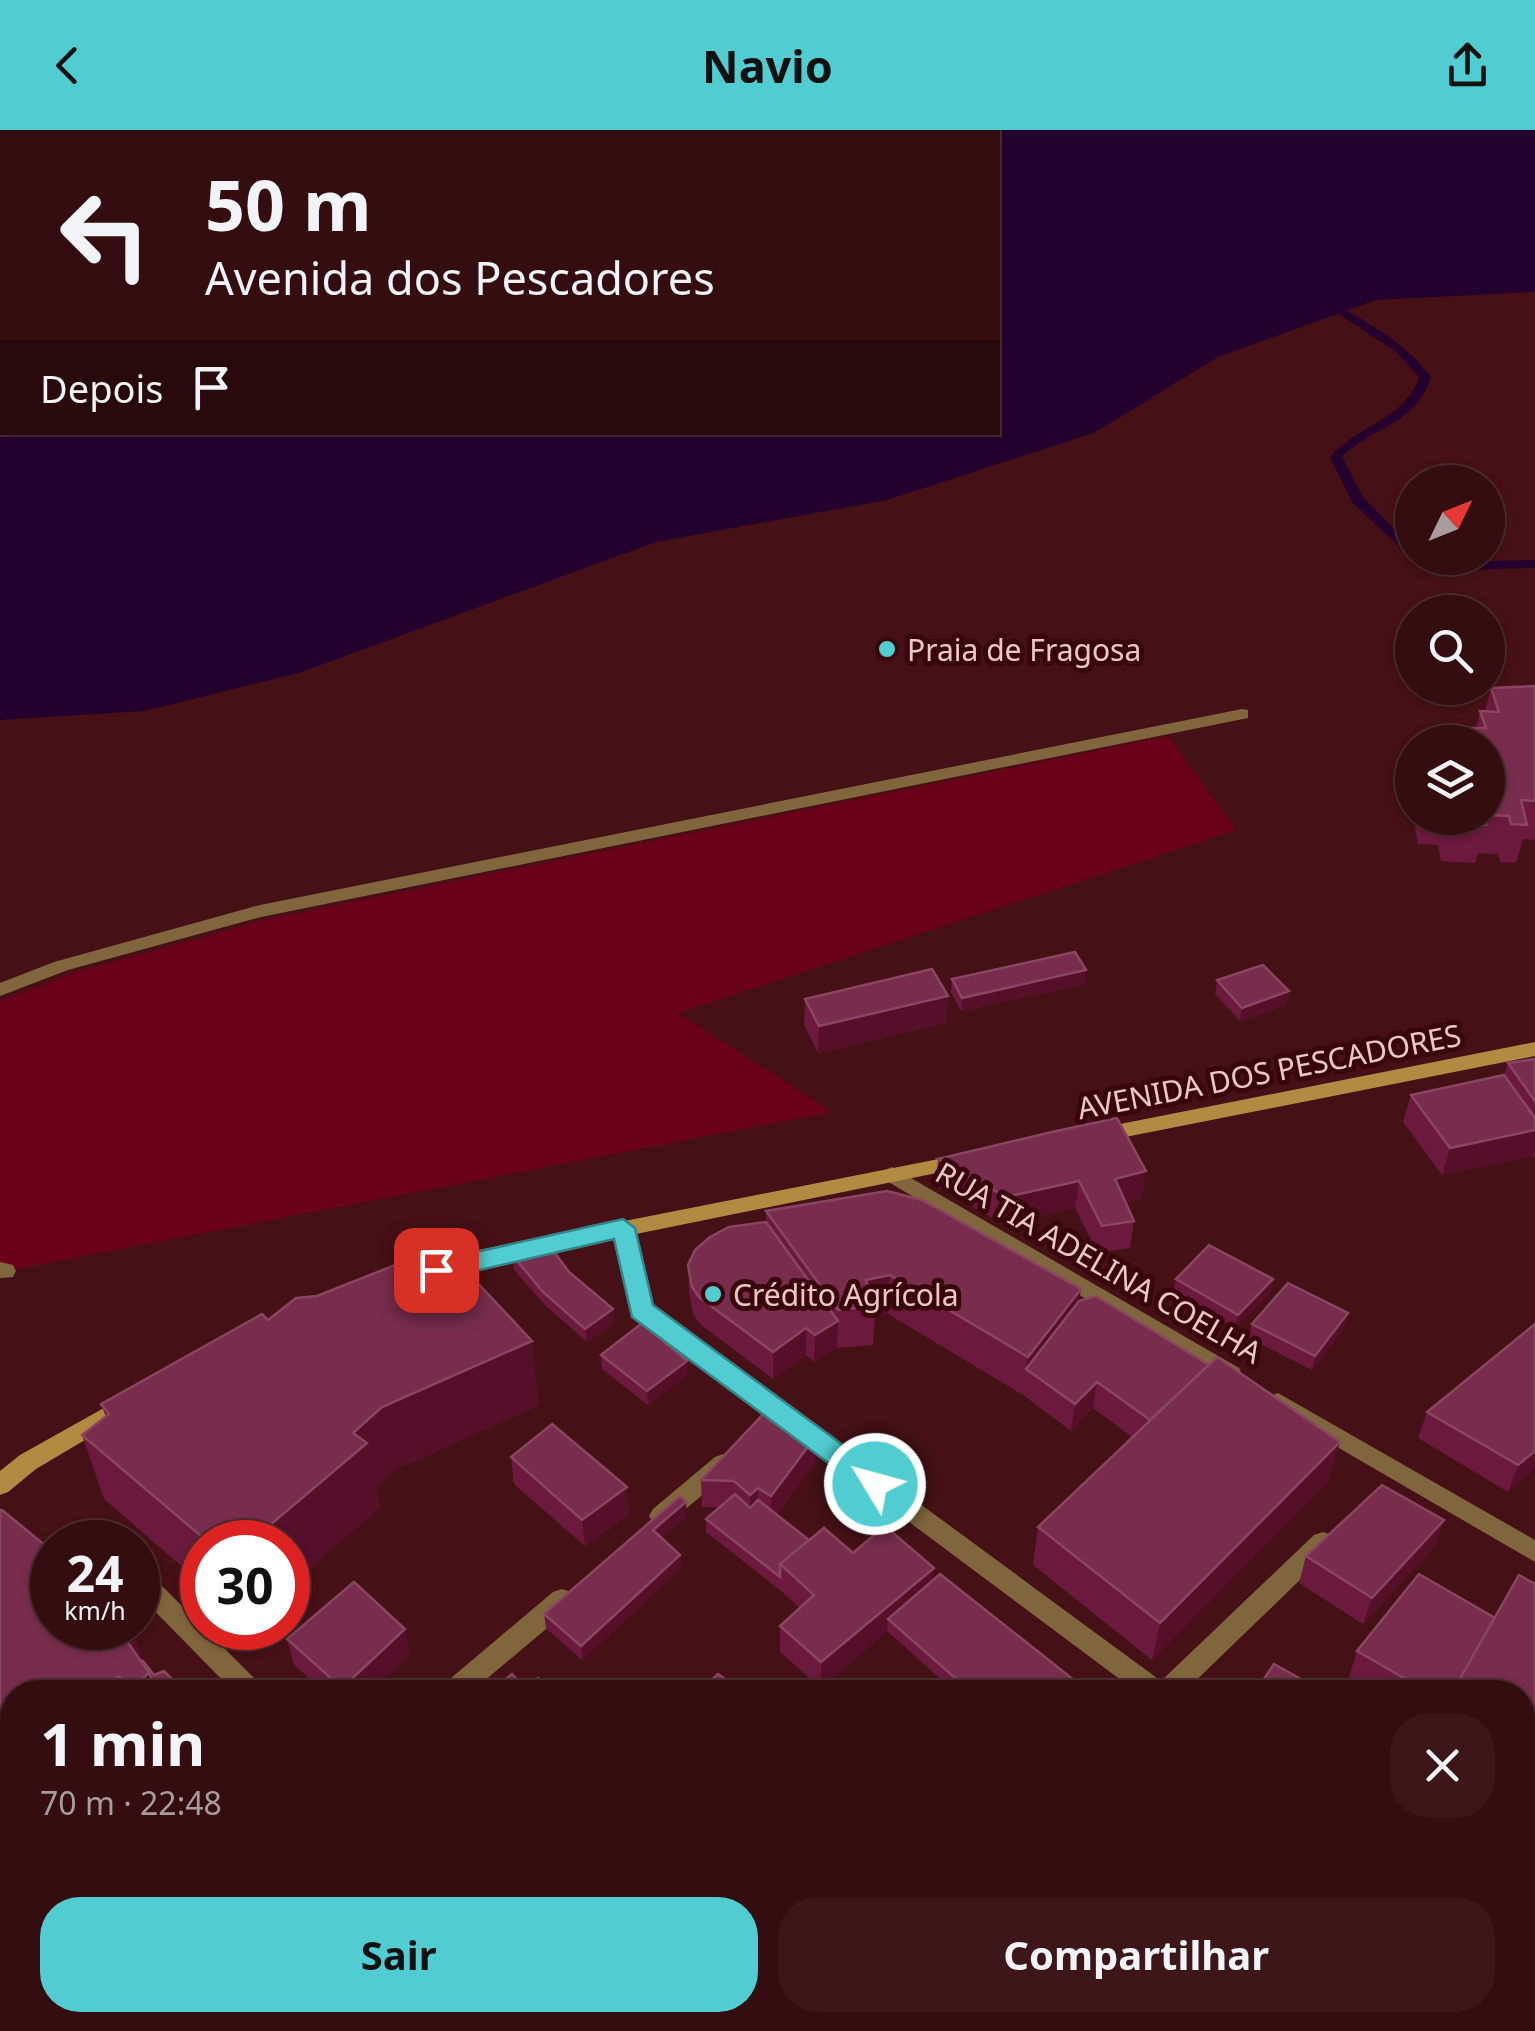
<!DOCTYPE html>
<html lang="pt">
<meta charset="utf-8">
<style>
body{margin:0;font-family:"Noto Sans",sans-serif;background:#3c1619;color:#f1f3f6;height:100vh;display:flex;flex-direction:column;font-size:38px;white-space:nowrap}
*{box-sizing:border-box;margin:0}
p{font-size:32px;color:#a99c9f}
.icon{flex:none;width:55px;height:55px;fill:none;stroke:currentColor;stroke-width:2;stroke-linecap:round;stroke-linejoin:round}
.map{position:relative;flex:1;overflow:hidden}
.details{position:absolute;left:0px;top:1550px;width:1535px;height:352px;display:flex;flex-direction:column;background:#340d10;border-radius:40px 40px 0 0;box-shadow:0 2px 8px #0004,0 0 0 2px #4e2d30}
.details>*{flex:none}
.guide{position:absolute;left:0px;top:0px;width:1000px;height:305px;box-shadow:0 2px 8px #0004,0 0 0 2px #4e2d30;background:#340d10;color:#f1f3f6;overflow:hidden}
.needle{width:65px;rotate:47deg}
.tools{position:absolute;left:1395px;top:335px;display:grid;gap:20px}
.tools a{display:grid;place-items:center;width:110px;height:110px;border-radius:50%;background:#340d10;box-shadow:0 2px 8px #0004,0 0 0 2px #4e2d30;font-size:50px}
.speed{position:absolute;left:30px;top:1390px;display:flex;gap:20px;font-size:50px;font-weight:700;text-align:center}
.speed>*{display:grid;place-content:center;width:130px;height:130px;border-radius:50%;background:#340d10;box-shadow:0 2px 8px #0004,0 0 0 2px #4e2d30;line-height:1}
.speed small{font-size:25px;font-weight:400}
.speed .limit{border:15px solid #d22;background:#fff;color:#111}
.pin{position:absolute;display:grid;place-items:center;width:85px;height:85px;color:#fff;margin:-42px;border-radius:20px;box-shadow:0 5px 15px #0006}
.me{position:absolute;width:110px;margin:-55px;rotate:307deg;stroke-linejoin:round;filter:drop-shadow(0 0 8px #0008)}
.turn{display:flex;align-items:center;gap:35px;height:210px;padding:0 40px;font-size:45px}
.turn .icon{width:130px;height:130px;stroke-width:2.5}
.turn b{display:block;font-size:70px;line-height:85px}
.then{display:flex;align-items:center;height:95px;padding:0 40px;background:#0003;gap:20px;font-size:38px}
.round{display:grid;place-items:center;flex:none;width:105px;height:105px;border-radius:40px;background:#3c1619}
.overview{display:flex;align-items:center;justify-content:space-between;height:170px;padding:0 40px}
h1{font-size:60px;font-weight:700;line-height:75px}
.action{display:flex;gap:20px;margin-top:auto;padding:20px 40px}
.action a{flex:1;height:115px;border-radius:40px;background:#51ccd1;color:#111;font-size:40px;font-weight:700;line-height:115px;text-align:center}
.action a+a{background:#3c1619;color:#f1f3f6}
header{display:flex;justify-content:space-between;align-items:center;height:130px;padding:0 40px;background:#51ccd1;color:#111;font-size:45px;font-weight:700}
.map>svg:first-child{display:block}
.green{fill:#6a0219}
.water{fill:#25022e;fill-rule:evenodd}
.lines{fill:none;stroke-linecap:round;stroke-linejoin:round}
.stream{fill:#25022e;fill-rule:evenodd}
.street{fill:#80663c;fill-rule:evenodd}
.secondary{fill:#b48a43;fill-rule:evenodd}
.wall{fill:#6b1a3e}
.shaded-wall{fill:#560f28}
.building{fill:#782d4d;stroke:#8a4560;stroke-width:2.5}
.route{fill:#51ccd1;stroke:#358588;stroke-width:2.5}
.poi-dot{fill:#51ccd1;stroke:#3a060d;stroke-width:4}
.labels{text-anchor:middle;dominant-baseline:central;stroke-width:10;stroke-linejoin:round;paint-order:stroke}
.poi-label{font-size:30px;fill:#ebc8c8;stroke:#3a060d;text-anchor:start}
.street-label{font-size:30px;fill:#ebc8c8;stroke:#3a060d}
</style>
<header><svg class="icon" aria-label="back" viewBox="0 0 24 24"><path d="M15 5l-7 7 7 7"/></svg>Navio<svg class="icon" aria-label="share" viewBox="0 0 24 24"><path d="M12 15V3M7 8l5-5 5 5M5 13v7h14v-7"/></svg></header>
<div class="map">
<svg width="1535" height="1901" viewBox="0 0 1535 1901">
<rect width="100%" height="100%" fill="#451116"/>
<polygon class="green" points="1168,606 1236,700 678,883 832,982 0,1142 0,871 73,843 268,789"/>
<path class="water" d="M0 0H1535V162L1376 170 1218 227 1094 303 887 370 656 412 299 543 145 581 0 590ZM2 2H998V302H2Z"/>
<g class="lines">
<path class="stream" d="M1340 181H1348C1379 200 1409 217 1431 247 1416 295 1374 295 1342 327L1363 367 1412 417V428H1435L1455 432 1535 430V438L1455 440 1414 431 1352 372 1330 327C1357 295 1405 290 1419 247L1395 221 1340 185Z"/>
<g class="street">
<polygon points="1242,579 1248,580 1248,588 261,787 68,840 0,866 0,853 54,832 260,775"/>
<polygon points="892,1037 1239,1238 1242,1244 1239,1250 1231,1253 1223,1250 885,1050 882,1045 885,1040"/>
<polygon points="623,1090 631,1092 634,1098 651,1176 1161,1551 1314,1405 1323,1402 1332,1405 1335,1412 1332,1419 1184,1562 1137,1562 633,1186 612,1098 615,1092"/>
<polygon points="0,1132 13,1135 16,1141 13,1147 0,1148"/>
<polygon points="1278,1263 1535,1410 1535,1432 1270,1278 1267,1272 1270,1266"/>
<polygon points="723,1324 731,1327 735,1334 731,1341 669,1393 661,1396 653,1393 649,1386 653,1379 715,1327"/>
<polygon points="138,1437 147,1441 260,1554 264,1562 234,1562 138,1464"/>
<polygon points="562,1459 571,1462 574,1470 571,1478 471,1562 440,1562 444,1554 553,1462"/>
<polygon points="86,1890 120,1890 115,1901 81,1901"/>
<polygon points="585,1890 620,1890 625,1901 590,1901"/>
<polygon points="1037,1890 1065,1890 1061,1901 1033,1901"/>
</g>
<g class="secondary">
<polygon points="1535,912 1535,926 1100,1012 1090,1005 1100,998"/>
<polygon points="964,1024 971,1026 974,1031 971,1036 469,1138 434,1149 426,1147 423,1141 426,1135 468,1122"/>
<polygon points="129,1264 137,1267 140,1273 137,1279 36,1339 8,1362 0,1365 0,1341 20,1325"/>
</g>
</g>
<g class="wall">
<polygon points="1535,556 1535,710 1523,709 1516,733 1500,732 1498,724 1478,723 1475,733 1441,731 1438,715 1418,714 1415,697 1417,688 1488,688 1488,612 1463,612 1467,598 1476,598 1480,581 1485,581 1491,558"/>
<polygon points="952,849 1085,854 961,881 951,862"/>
<polygon points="1217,850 1286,875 1240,891 1215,864"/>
<polygon points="948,866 946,893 818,923 804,895 805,869"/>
<polygon points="1535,929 1535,1027 1533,1026 1442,1045 1403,992 1411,965 1504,945 1508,933"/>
<polygon points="1052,1002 1142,1068 1126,1073 1134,1091 1130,1118 1098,1123 1075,1078 1003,1094 936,1056 938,1029"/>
<polygon points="766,1081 1079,1171 1209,1235 1340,1312 1328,1351 1152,1530 1033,1435 1038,1397 1132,1307 1093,1278 1071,1301 1023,1265 888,1184 875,1187 873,1215 837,1218 814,1232 806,1225 773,1249 701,1195 693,1184 689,1162 688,1135 766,1092"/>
<polygon points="513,1126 569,1142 614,1193 587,1212 545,1175 514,1140"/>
<polygon points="1176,1149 1273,1149 1270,1163 1235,1198 1173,1163"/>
<polygon points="268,1190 539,1275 394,1340 376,1358 380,1377 288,1457 288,1412 202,1412 202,1454 104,1369 82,1305 106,1287 101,1274"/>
<polygon points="1252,1194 1345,1197 1312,1240 1249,1208"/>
<polygon points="1535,1194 1535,1338 1508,1362 1418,1308 1427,1282"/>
<polygon points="601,1225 688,1244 648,1275 602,1239"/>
<polygon points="511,1327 629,1384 585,1416 514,1354"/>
<polygon points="815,1332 777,1385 809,1410 853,1423 934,1438 932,1451 1089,1562 955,1562 887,1501 821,1558 780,1522 780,1496 800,1478 780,1460 706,1402 706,1389 719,1377 702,1377 701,1350"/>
<polygon points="0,1380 52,1498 131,1498 143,1531 154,1545 185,1562 12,1562 12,1890 55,1890 44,1901 0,1901"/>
<polygon points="687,1386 661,1408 680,1425 681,1438 582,1530 546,1498 544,1484"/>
<polygon points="1444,1390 1434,1417 1363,1494 1299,1453 1306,1426"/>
<polygon points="1535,1454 1535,1661 1522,1653 1522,1562 1375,1562 1349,1547 1357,1521 1495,1488"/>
<polygon points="287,1509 410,1525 370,1562 325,1562 294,1535"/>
<polygon points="1137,1890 1522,1890 1535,1901 1134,1901"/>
</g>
<g class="shaded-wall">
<polygon points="1086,840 1085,854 961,881 962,868"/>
<polygon points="1289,861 1286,875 1240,891 1242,878"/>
<polygon points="948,866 946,893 818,923 819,896"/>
<polygon points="1535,1000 1535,1021 1533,1026 1442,1045 1450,1018"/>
<polygon points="1146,1041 1142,1068 1111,1077 1115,1049"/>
<polygon points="1079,1051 1075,1078 1003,1094 1006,1067"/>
<polygon points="890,1145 888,1184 875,1187 875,1176 866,1150"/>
<polygon points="1273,1149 1270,1163 1235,1198 1238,1185"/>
<polygon points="1081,1159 1075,1198 1026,1239 1028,1227"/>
<polygon points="613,1179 614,1193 587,1212 585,1199"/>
<polygon points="1348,1183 1345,1197 1312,1240 1315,1226"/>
<polygon points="838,1191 837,1218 814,1232 815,1205"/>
<polygon points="806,1198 806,1225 773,1249 773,1222"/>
<polygon points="532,1211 539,1275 394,1340 376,1358 380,1377 288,1457 288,1412 250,1412 353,1303 382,1277"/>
<polygon points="687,1231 688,1244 648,1275 647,1261"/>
<polygon points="1097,1252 1093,1278 1071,1301 1075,1274"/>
<polygon points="816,1306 815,1332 771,1393 771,1366"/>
<polygon points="1340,1312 1328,1351 1152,1530 1160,1493"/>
<polygon points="1535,1321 1535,1338 1508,1362 1518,1335"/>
<polygon points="627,1357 629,1384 585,1416 582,1390"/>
<polygon points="758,1358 758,1384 750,1391 750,1365"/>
<polygon points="686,1372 687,1386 654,1414 653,1400"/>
<polygon points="1444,1390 1434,1417 1363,1494 1372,1468"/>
<polygon points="680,1425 681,1438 582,1530 581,1516"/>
<polygon points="934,1438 931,1464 888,1489 887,1501 821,1558 821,1532"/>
<polygon points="126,1498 131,1498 148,1544 149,1543 157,1562 134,1562 120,1501"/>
<polygon points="405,1499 410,1525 370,1562 343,1562 342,1558"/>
<polygon points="119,1546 125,1562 96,1562"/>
<polygon points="7,1703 12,1715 12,1782 0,1793 0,1709"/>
<polygon points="12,1883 12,1890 55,1890 44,1901 0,1901 0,1896"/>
<polygon points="438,1890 476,1890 477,1894 469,1901 426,1901"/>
<polygon points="980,1890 984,1890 979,1901 975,1901"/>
</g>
<g class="building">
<polygon points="1535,556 1535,671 1521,670 1527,695 1511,694 1509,686 1488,685 1488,612 1471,612 1467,598 1486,598 1480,581 1499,582 1491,558"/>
<polygon points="1450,688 1484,688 1486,695 1451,693"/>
<polygon points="1075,822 1086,840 962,868 952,849"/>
<polygon points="1263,835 1289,861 1242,878 1217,850"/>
<polygon points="932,839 948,866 819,896 805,869"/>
<polygon points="1535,929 1535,971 1508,933"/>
<polygon points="1504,945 1535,988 1535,1000 1450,1018 1411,965"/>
<polygon points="1117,988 1146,1041 1115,1049 1134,1091 1102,1096 1079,1051 1006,1067 938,1029 1052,1002"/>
<polygon points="887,1061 922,1070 1081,1159 1028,1227 890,1145 866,1150 875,1176 838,1180 766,1081"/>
<polygon points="766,1092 838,1191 815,1205 806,1198 773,1222 700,1168 692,1157 688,1135 695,1120 710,1107 729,1097"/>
<polygon points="546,1111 569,1142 613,1179 585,1199 543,1162 513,1126"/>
<polygon points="1209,1115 1273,1149 1238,1185 1176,1149"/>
<polygon points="443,1116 532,1211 382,1277 353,1303 367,1313 250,1412 208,1412 82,1305 109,1284 101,1274 262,1184 268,1190 296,1168 317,1166"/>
<polygon points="1288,1153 1348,1183 1315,1226 1252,1194"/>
<polygon points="1096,1166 1209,1235 1150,1290 1097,1252 1075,1274 1026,1239 1079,1171"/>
<polygon points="642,1193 687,1231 647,1261 601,1225"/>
<polygon points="1535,1194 1535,1321 1518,1335 1427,1282"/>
<polygon points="1217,1227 1340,1312 1160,1493 1038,1397"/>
<polygon points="770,1277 816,1306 771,1366 758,1358 750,1365 734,1351 701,1350"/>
<polygon points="552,1294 627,1357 582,1390 511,1327"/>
<polygon points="1382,1355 1444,1390 1372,1468 1306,1426"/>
<polygon points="735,1364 750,1378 758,1370 809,1410 780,1434 780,1447 706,1389"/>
<polygon points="680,1366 686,1372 653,1400 680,1425 581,1516 544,1484"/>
<polygon points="0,1380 2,1380 52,1421 52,1498 126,1498 120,1501 149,1543 132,1557 119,1546 96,1562 12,1562 12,1614 0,1601"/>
<polygon points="885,1396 934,1438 821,1532 780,1496 814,1465 780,1434 824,1398 853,1423"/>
<polygon points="940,1444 1089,1562 971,1562 888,1489"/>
<polygon points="1419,1444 1495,1488 1453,1562 1428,1562 1357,1521"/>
<polygon points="1519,1445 1535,1454 1535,1602 1522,1594 1522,1562 1471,1562 1457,1554"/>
<polygon points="354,1452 405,1499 342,1558 287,1509"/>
<polygon points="142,1531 143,1531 154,1545 164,1541 185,1562 157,1562 149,1543"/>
<polygon points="1274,1534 1324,1562 1255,1562"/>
<polygon points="512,1544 526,1559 538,1548 553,1562 490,1562"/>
<polygon points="718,1544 744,1562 698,1562"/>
<polygon points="465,1552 475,1562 452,1562"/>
<polygon points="12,1627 12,1703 7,1703 0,1709 0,1638"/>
<polygon points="12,1731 12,1883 0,1896 0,1742"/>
<polygon points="1522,1835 1535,1841 1535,1901 1208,1901 1187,1890 1522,1890"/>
<polygon points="163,1890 438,1890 426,1901 152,1901"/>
<polygon points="856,1890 912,1890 930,1901 849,1901"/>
<polygon points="912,1890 980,1890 975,1901 930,1901"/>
</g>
<polygon class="route" points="623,1089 635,1098 653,1175 885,1346 889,1354 885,1361 875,1365 866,1361 632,1187 614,1109 436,1150 427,1147 423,1140 427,1134 436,1131"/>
<g class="poi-dot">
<circle cx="887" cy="519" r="10"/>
<circle cx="713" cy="1164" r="10"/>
</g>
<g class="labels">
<g class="poi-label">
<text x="907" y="519">Praia de Fragosa</text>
<text x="733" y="1164">Crédito Agrícola</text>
</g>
<g class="street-label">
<text transform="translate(1269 941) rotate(-11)">AVENIDA DOS PESCADORES</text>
<text transform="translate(1099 1132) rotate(30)">RUA TIA ADELINA COELHA</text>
</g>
</g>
</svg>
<div class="tools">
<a><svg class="needle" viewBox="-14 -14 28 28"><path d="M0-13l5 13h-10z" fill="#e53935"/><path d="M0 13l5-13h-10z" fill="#a99c9f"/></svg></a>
<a><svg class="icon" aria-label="search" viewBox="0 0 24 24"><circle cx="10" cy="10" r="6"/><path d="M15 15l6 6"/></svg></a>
<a><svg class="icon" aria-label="layers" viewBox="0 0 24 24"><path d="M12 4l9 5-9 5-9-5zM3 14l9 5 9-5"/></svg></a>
</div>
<div class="speed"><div>24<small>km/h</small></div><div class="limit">30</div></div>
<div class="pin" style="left:436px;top:1140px;background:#d93025"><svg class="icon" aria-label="arrive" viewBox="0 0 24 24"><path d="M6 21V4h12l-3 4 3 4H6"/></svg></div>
<svg class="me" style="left:875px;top:1354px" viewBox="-20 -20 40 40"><circle r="17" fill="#51ccd1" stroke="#fff" stroke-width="3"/><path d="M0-11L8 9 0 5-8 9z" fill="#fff"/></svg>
<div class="guide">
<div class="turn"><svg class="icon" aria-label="left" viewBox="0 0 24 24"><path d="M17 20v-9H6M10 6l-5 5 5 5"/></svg><div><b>50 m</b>Avenida dos Pescadores</div></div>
<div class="then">Depois<svg class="icon" aria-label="arrive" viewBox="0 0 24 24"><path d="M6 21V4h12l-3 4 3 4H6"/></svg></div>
</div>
<section class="details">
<div class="overview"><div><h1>1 min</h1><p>70 m · 22:48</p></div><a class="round"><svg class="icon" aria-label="close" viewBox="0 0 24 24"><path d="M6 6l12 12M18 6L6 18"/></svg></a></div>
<div class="action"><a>Sair</a><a>Compartilhar</a></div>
</section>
</div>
